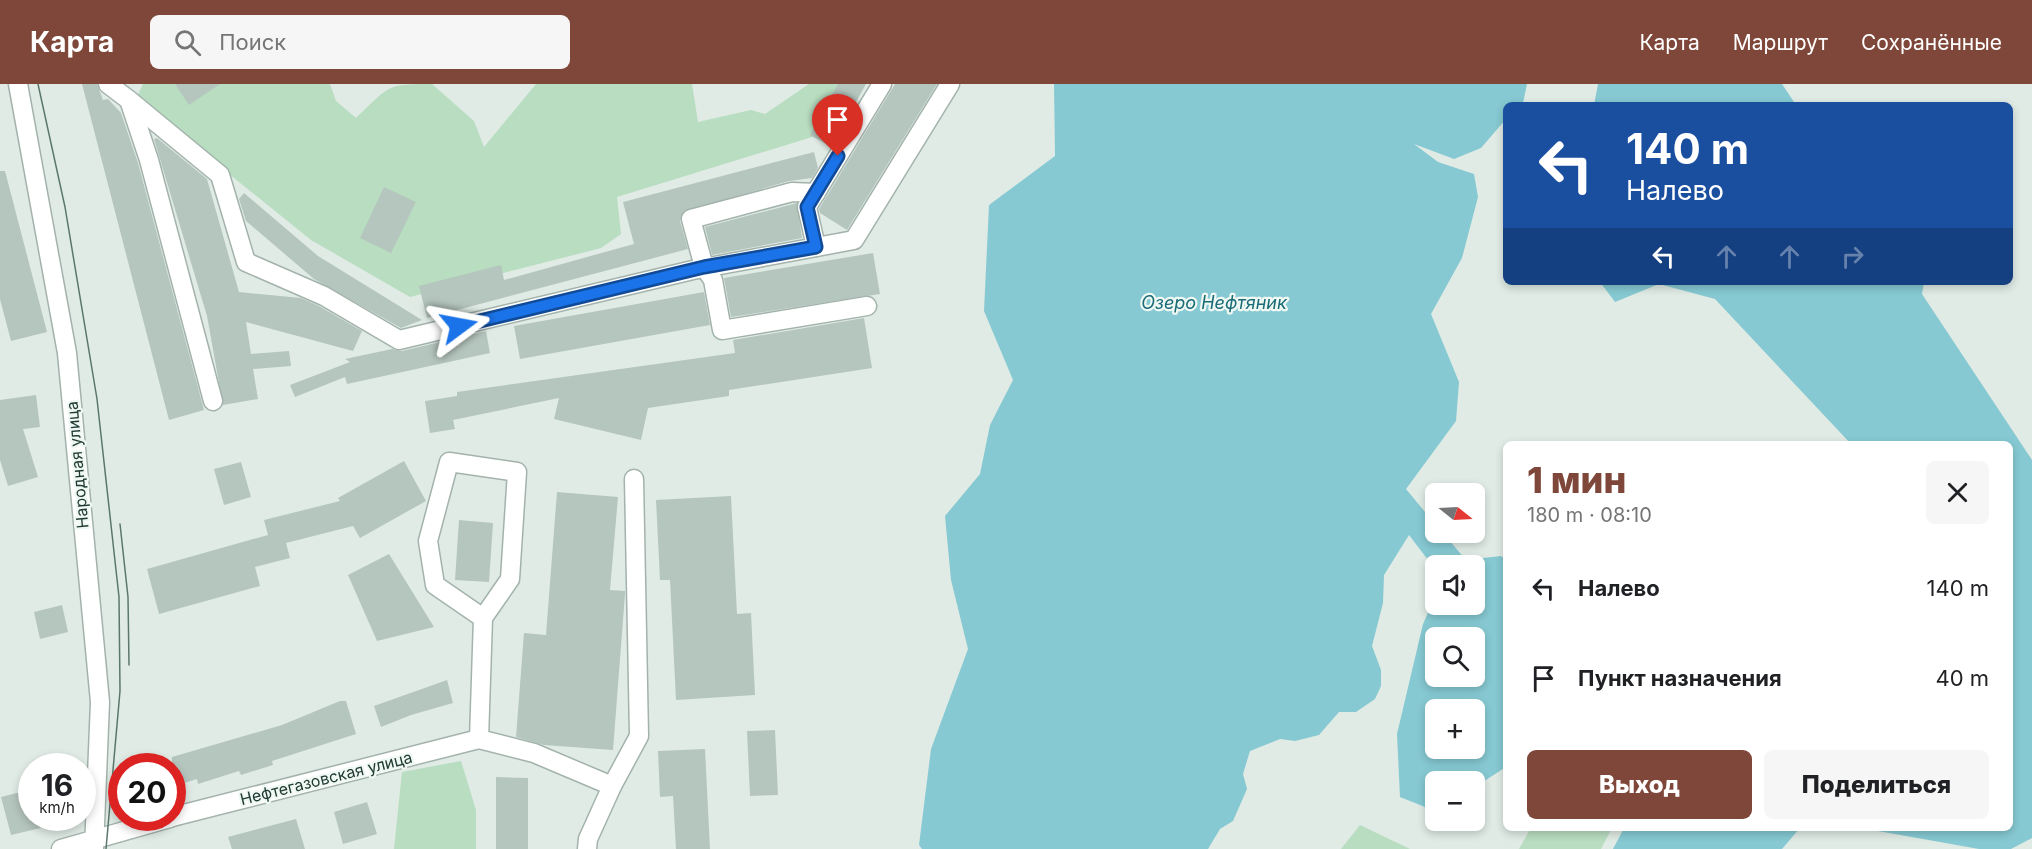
<!DOCTYPE html>
<html lang="ru">
<meta charset="utf-8">
<style>
body{margin:0;font-family:Inter,sans-serif;background:#f6f6f6;color:#202124;height:100vh;display:flex;flex-direction:column;font-size:22px;white-space:nowrap}
*{box-sizing:border-box;margin:0}
p{font-size:20px;color:#757577}
.icon{flex:none;width:33px;height:33px;fill:none;stroke:currentColor;stroke-width:2;stroke-linecap:round;stroke-linejoin:round}
.map{position:relative;flex:1;overflow:hidden}
.drawer{position:absolute;left:1503px;top:357px;width:510px;height:390px;display:flex;flex-direction:column;background:#fff;border-radius:9px;box-shadow:0 3px 9px #0003}
.drawer>*{flex:none}
.top-card{position:absolute;left:1503px;top:18px;width:510px;height:183px;border-radius:9px;box-shadow:0 3px 9px #0003;background:#1a4fa0;color:#fff;overflow:hidden}
.needle{width:39px;rotate:108deg}
.controls{position:absolute;left:1425px;top:399px;display:grid;gap:12px}
.controls a{display:grid;place-items:center;width:60px;height:60px;border-radius:9px;background:#fff;box-shadow:0 3px 9px #0003;font-size:30px}
.speed{position:absolute;left:18px;top:669px;display:flex;gap:12px;font-size:30px;font-weight:700;text-align:center}
.speed>*{display:grid;place-content:center;width:78px;height:78px;border-radius:50%;background:#fff;box-shadow:0 3px 9px #0003;line-height:1}
.speed small{font-size:15px;font-weight:400}
.speed .limit{border:9px solid #d22;background:#fff;color:#111}
.pin{position:absolute;display:grid;place-items:center;width:51px;height:51px;color:#fff;margin:-62px -26px;border-radius:50% 50% 50% 0;rotate:-45deg;box-shadow:0 0 6px #0007}
.pin .icon{rotate:45deg}
.me{position:absolute;width:66px;margin:-33px;rotate:77deg;stroke-linejoin:round;filter:drop-shadow(0 0 4px #0008)}
.turn{display:flex;align-items:center;gap:21px;height:126px;padding:0 24px;font-size:27px}
.turn .icon{width:78px;height:78px;stroke-width:2.5}
.turn b{display:block;font-size:42px;line-height:51px}
.lanes{display:flex;align-items:center;height:57px;padding:0 24px;background:#0003;justify-content:center;gap:30px;direction:ltr}
.lanes .off{opacity:.35}
.round{display:grid;place-items:center;flex:none;width:63px;height:63px;border-radius:9px;background:#f6f6f6}
.head{display:flex;align-items:center;justify-content:space-between;height:102px;padding:0 24px}
h1{font-size:36px;font-weight:800;line-height:45px;color:#7f473a}
.button{display:flex;gap:12px;margin-top:auto;padding:12px 24px}
.button a{flex:1;height:69px;border-radius:9px;background:#7f473a;color:#fff;font-size:24px;font-weight:800;line-height:69px;text-align:center}
.button a+a{background:#f6f6f6;color:#202124}
ul{padding:0;list-style:none}
li{display:flex;align-items:center;gap:18px;height:90px;padding:0 24px}
li div{flex:1}
li b{display:block;font-size:22px}
li em{font-style:normal}
header{display:flex;align-items:center;gap:36px;box-sizing:border-box;height:84px;padding:0 30px;background:#7f473a;color:#fff}
header strong{font-size:28px}
nav{display:flex;gap:33px;margin-inline-start:auto;font-size:21px}
.search{width:420px;height:54px;background:#f6f6f6;display:flex;align-items:center;gap:15px;box-sizing:border-box;padding:0 21px;border-radius:9px;color:#757577;font-size:22px}
.map>svg:first-child{display:block}
.green{fill:#b8ddc0}
.water{fill:#86c9d2;fill-rule:evenodd}
.building{fill:#b5c6be}
.lines{fill:none;stroke-linecap:round;stroke-linejoin:round}
.minor-casing{stroke:#a3b3ac;stroke-width:21}
.minor{stroke:#fff;stroke-width:18}
.tram{stroke:#5a776e;stroke-width:1.5}
.route-casing{stroke:#114b97;stroke-width:15}
.route{stroke:#1a73e8;stroke-width:10}
.labels{text-anchor:middle;dominant-baseline:central;stroke-width:4.5;stroke-linejoin:round;paint-order:stroke}
.street-label{font-size:16px;fill:#203b33;stroke:#f0f8f3}
.water-label{font-size:18px;font-style:italic;fill:#1a6c78;stroke:#f0f8f3}
</style>
<header>
<strong>Карта</strong>
<div class="search"><svg class="icon" aria-label="search" viewBox="0 0 24 24"><circle cx="10" cy="10" r="6"/><path d="M15 15l6 6"/></svg>Поиск</div>
<nav><a>Карта</a><a>Маршрут</a><a>Сохранённые</a></nav>
</header>
<div class="map">
<svg width="2032" height="765" viewBox="0 0 2032 765">
<rect width="100%" height="100%" fill="#e0ebe5"/>
<g class="green">
<path d="M143 0H330L336 17 356 34C390 2 385 0 432 0L474 37 484 63 536 0H692L698 38 751 26 765 30 809 0H853L825 49 617 113 621 150 601 164 410 213 311 156 136 15Z"/>
<polygon points="461,677 476,726 476,765 394,765 402,688"/>
<polygon points="1360,741 1410,765 1341,765"/>
<polygon points="1531,744 1612,744 1601,765 1519,765"/>
</g>
<g class="water">
<path d="M1054 0H1527L1523 19 1506 21V35L1481 64 1454 75 1414 60 1438 78 1474 90 1478 113 1462 174 1431 230 1459 298 1456 337 1406 405 1435 440 1436 448 1443 449 1466 476 1501 472 1506 476V683L1475 703 1474 698H1436L1435 727 1400 713 1397 650 1423 540 1435 513 1436 520H1474V482H1436L1435 485 1409 451 1384 491 1383 519 1372 562 1381 586V602L1375 615 1356 628H1339L1319 651 1295 657 1280 655 1250 667 1243 690 1247 705 1233 737 1220 745 1208 765H922L919 761 931 665 968 565 951 496 945 432 980 390 990 341 1013 296 984 227 989 121 1055 72ZM1436 554H1474V592H1436ZM1436 626H1474V664H1436Z"/>
<polygon points="1598,0 1782,0 1796,21 1594,21"/>
<polygon points="1600,198 1924,198 1922,210 2032,376 2032,754 2011,765 1979,765 1861,744 2010,744 2010,360 1851,360 1715,215 1659,200 1615,218"/>
<polygon points="1624,744 1800,744 1782,765 1613,765"/>
</g>
<g class="building">
<polygon points="82,0 97,0 103,16 108,15 121,29 138,79 204,326 169,336"/>
<polygon points="175,0 220,0 189,21"/>
<polygon points="838,0 866,0 831,63 810,51"/>
<polygon points="895,0 937,0 847,146 820,129 819,125"/>
<polygon points="157,54 207,95 239,208 301,214 319,222 362,247 353,267 246,238 251,270 289,267 291,282 253,285 258,315 223,321 207,232 154,55"/>
<polygon points="814,68 818,84 812,94 789,97 684,127 680,137 688,165 427,234 419,202 501,181 504,196 634,160 623,118"/>
<polygon points="0,87 5,87 47,248 11,257 0,215"/>
<polygon points="384,103 416,118 391,169 360,154"/>
<polygon points="244,109 318,172 422,236 401,244 314,195 246,137 239,115"/>
<polygon points="797,119 802,154 712,171 705,143"/>
<polygon points="873,169 880,210 731,233 724,194"/>
<polygon points="704,208 710,241 520,275 514,242"/>
<polygon points="864,234 872,284 729,306 729,312 648,324 641,356 554,335 559,314 453,336 455,345 430,349 425,317 457,312 457,308 735,269 733,256"/>
<polygon points="486,247 490,269 347,300 345,293 295,313 290,301 350,278 345,275 392,265 402,267"/>
<polygon points="36,311 40,343 23,345 38,393 8,402 0,376 0,316"/>
<polygon points="404,377 426,417 360,454 353,442 286,459 290,474 255,483 260,502 159,530 147,485 268,451 264,436 340,417 338,414"/>
<polygon points="241,378 251,413 224,421 214,385"/>
<polygon points="557,408 618,413 610,506 625,507 625,510 613,666 544,661 516,653 524,549 546,551"/>
<polygon points="731,412 737,530 751,529 755,611 676,616 670,496 660,496 656,416"/>
<polygon points="459,436 493,439 489,498 455,496"/>
<polygon points="389,470 434,543 377,557 348,491"/>
<polygon points="62,521 68,548 40,555 34,528"/>
<polygon points="447,596 453,619 411,631 381,643 374,622"/>
<polygon points="340,617 346,617 356,650 272,677 273,681 241,691 239,687 198,700 197,695 172,703 172,673 282,641"/>
<polygon points="775,646 778,711 750,712 747,647"/>
<polygon points="705,665 710,765 676,765 673,712 660,713 658,667"/>
<polygon points="496,693 528,694 528,765 496,765"/>
<polygon points="32,705 32,734 62,734 62,739 11,751 1,713"/>
<polygon points="367,718 377,750 343,760 334,728"/>
<polygon points="296,735 305,765 232,765 228,753"/>
</g>
<g class="lines">
<g class="minor-casing">
<g id="minor">
<polyline points="18,0 67,269 100,618 94,765"/>
<polyline points="108,0 129,16 149,76 213,317"/>
<polyline points="129,16 220,91 246,178 324,212 399,256 693,186 854,156 950,0"/>
<polyline points="816,109 792,108 691,135 704,183 713,196 722,246 867,222"/>
<polyline points="816,163 807,123 882,0"/>
<polyline points="479,655 483,534 510,495 517,388 449,378 428,457 435,501 483,534"/>
<polyline points="612,702 639,652 634,395"/>
<polyline points="172,733 479,655 534,669 612,702 588,755 587,765"/>
<polyline points="61,765 170,734"/>
</g>
</g>
<use href="#minor" class="minor"/>
<g class="tram">
<polyline points="38,0 65,123 97,315 119,513 120,607 106,765"/>
<polyline points="120,440 128,513 129,581"/>
</g>
</g>
<g class="lines">
<g class="route-casing">
<polyline id="route" points="459,242 704,183 816,163 807,123 838,72"/>
</g>
<use href="#route" class="route"/>
</g>
<g class="labels">
<g class="street-label">
<text transform="translate(77 381) rotate(-95)">Народная улица</text>
<text transform="translate(326 694) rotate(-14)">Нефтегазовская улица</text>
</g>
<g class="water-label">
<text x="1214" y="218">Озеро Нефтяник</text>
</g>
</g>
</svg>
<div class="controls">
<a><svg class="needle" viewBox="-14 -14 28 28"><path d="M0-13l5 13h-10z" fill="#e53935"/><path d="M0 13l5-13h-10z" fill="#757577"/></svg></a>
<a><svg class="icon" aria-label="sound" viewBox="0 0 24 24"><path d="M4 9h4l5-4v14l-5-4H4zM17 9q2 3 0 6"/></svg></a>
<a><svg class="icon" aria-label="search" viewBox="0 0 24 24"><circle cx="10" cy="10" r="6"/><path d="M15 15l6 6"/></svg></a>
<a>+</a>
<a>−</a>
</div>
<div class="speed"><div>16<small>km/h</small></div><div class="limit">20</div></div>
<div class="pin" style="left:838px;top:72px;background:#d93025"><svg class="icon" aria-label="arrive" viewBox="0 0 24 24"><path d="M6 21V4h12l-3 4 3 4H6"/></svg></div>
<svg class="me" style="left:459px;top:242px" viewBox="-20 -20 40 40"><path d="M0-17L14 15 0 8-14 15z" fill="#1a73e8" stroke="#fff" stroke-width="4"/></svg>
<div class="top-card">
<div class="turn"><svg class="icon" aria-label="left" viewBox="0 0 24 24"><path d="M17 20v-9H6M10 6l-5 5 5 5"/></svg><div><b>140 m</b>Налево</div></div>
<div class="lanes"><svg class="icon" aria-label="left" viewBox="0 0 24 24"><path d="M17 20v-9H6M10 6l-5 5 5 5"/></svg><svg class="icon off" aria-label="ahead" viewBox="0 0 24 24"><path d="M12 20V5M6 11l6-6 6 6"/></svg><svg class="icon off" aria-label="ahead" viewBox="0 0 24 24"><path d="M12 20V5M6 11l6-6 6 6"/></svg><svg class="icon off" aria-label="right" viewBox="0 0 24 24"><path d="M7 20v-9h11M14 6l5 5-5 5"/></svg></div>
</div>
<section class="drawer">
<div class="head"><div><h1>1 мин</h1><p>180 m · 08:10</p></div><a class="round"><svg class="icon" aria-label="close" viewBox="0 0 24 24"><path d="M6 6l12 12M18 6L6 18"/></svg></a></div>
<ul>
<li><svg class="icon" aria-label="left" viewBox="0 0 24 24"><path d="M17 20v-9H6M10 6l-5 5 5 5"/></svg><div><b>Налево</b></div><em>140 m</em></li>
<li><svg class="icon" aria-label="arrive" viewBox="0 0 24 24"><path d="M6 21V4h12l-3 4 3 4H6"/></svg><div><b>Пункт назначения</b></div><em>40 m</em></li>
</ul>
<div class="button"><a>Выход</a><a>Поделиться</a></div>
</section>
</div>
